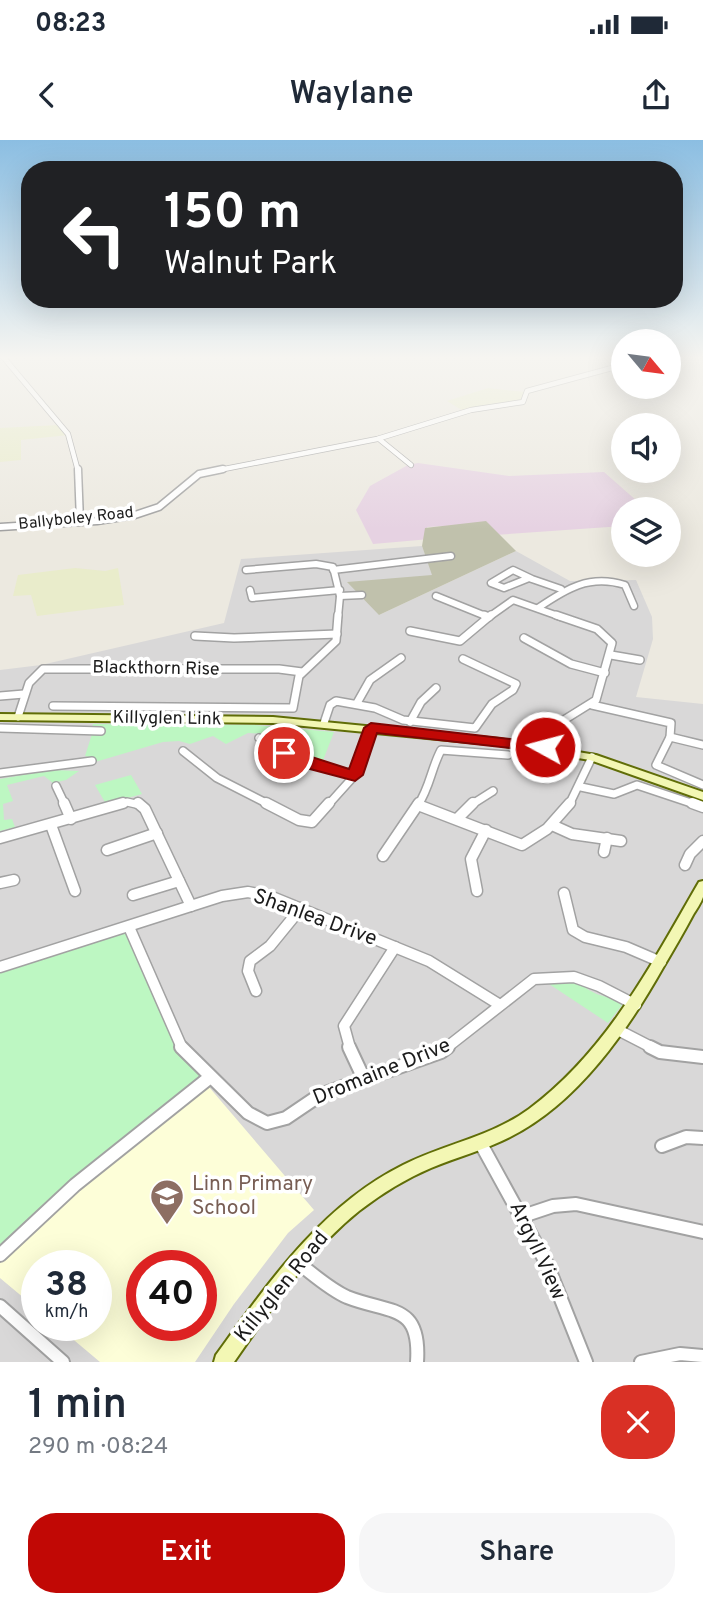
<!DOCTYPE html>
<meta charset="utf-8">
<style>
body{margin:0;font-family:Overpass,sans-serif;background:#f6f6f7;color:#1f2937;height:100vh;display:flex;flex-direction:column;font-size:26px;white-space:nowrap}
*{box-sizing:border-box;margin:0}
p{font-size:23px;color:#747a83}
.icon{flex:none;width:38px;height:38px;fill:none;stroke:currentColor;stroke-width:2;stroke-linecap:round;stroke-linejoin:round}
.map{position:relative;height:1222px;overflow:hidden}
.details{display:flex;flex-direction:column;background:#fff;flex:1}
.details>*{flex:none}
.top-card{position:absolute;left:21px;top:21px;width:662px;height:147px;border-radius:28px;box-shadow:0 7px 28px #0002;background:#202124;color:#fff;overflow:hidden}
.needle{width:46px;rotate:119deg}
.controls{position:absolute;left:611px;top:189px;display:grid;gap:14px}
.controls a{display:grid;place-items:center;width:70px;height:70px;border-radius:50%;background:#fff;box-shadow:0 7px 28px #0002;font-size:35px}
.speed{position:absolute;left:21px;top:1110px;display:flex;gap:14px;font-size:35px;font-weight:700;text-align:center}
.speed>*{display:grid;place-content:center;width:91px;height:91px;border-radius:50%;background:#fff;box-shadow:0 7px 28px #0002;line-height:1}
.speed small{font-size:18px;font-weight:400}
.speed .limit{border:10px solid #d22;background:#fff;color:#111}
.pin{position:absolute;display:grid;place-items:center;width:60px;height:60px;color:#fff;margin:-30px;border:4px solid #fff;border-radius:50%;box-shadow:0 2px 7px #0007}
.me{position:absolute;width:77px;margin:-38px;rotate:277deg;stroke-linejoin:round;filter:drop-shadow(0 0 5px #0008)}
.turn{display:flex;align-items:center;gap:24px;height:147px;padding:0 28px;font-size:32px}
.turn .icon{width:91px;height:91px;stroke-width:2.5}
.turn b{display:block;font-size:49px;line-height:60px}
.round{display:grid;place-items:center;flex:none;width:74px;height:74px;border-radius:28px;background:#f6f6f7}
.summary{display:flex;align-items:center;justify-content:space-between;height:119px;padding:0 28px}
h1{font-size:42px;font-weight:600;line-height:52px}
.cta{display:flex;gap:14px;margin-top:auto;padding:14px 28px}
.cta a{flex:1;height:80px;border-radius:28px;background:#c10805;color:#fff;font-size:28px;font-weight:600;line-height:80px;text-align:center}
.cta a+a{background:#f6f6f7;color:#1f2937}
.status{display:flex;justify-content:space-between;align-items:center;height:49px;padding:0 35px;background:#fff;direction:ltr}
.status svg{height:19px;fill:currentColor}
header{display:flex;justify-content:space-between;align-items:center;height:91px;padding:0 28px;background:#fff;font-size:32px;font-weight:600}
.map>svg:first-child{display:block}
.residential{fill:#d9d8d8;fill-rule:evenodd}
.industrial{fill:#e6d2e2}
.education{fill:#fdfed8;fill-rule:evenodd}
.construction{fill:#c0c1ac}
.farmland{fill:#e9eccb}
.park{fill:#bdf7c2}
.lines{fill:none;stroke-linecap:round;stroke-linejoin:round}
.street-far4-casing{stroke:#a2a2a2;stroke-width:6}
.street-far3-casing{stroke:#a2a2a2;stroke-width:9}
.street-far2-casing{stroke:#a2a2a2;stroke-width:10}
.street-far1-casing{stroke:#a2a2a2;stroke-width:13}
.street-casing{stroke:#a2a2a2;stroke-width:16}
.secondary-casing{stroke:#606d07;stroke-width:4}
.street-far4{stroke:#fff;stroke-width:4.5}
.street-far3{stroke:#fff;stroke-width:6}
.street-far2{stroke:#fff;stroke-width:7}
.street-far1{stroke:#fff;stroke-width:10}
.street{stroke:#fff;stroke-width:12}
.secondary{fill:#f3f7b4;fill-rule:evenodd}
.route{fill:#c10805;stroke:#7d0503;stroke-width:2}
.labels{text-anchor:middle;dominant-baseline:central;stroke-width:7;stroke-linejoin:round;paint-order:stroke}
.far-street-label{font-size:16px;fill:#1b1b1b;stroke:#fff}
.street-label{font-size:18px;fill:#1b1b1b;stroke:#fff}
.near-street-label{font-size:21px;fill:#1b1b1b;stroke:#fff}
.near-education-label{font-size:21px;fill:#785e54;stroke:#fff;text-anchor:start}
</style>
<div class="status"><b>08:23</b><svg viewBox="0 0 49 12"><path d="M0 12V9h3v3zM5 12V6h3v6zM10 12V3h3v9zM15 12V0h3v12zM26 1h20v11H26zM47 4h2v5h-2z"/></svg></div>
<header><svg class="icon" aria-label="back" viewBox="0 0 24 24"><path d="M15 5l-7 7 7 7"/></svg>Waylane<svg class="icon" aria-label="share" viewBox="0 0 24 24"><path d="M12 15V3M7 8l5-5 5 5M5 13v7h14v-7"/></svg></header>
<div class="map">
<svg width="703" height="1222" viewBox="0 0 703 1222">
<rect width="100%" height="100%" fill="#ece9e0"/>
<path class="residential" d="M422 406 433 435 379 475 516 411 570 441 636 440 652 477 653 499 636 557 703 564V1222H0V530L41 525 224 483 241 419ZM37 1125H96V1185H37ZM142 1125H201V1185H142Z"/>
<polygon class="industrial" points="418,323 509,336 604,332 646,369 623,369 623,386 494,395 482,384 427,387 430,399 373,404 356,370 370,346 408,325"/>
<path class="education" d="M209 947 314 1070 288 1093 234 1164 195 1222H100L56 1185H96V1125H37V1169L0 1138V1123L65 1061 196 953ZM142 1125H201V1185H142Z"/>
<polygon class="construction" points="486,381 516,411 379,475 347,442 432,435 422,406 425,388"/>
<g class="farmland">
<polygon points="488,248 525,252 520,262 465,272 447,261"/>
<polygon points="59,285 69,295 21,300 21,320 0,322 0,288"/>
<polygon points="75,428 105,431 118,428 124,465 37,476 31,455 13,456 18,435"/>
</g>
<g class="park">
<polygon points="93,584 253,585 334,592 322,623 297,615 298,608 294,605 280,608 266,599 269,597 266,594 248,593 226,604 213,596 190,604 179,601 163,602 95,622 95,619 85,616 92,594 102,589 92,587"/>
<polygon points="51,630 79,631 66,640 53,643 44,636 7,645 13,661 3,664 4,680 12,679 15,687 0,691 0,639"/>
<polygon points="131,635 142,654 106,664 95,645"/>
<polygon points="128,792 202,937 0,1109 0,831"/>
<path d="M555 840 580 842C586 851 604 858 615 858L622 865 608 883 546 842Z"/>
</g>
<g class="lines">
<g class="street-far4-casing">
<g id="street-far4">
<polyline points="4,218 68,294 78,331"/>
<polyline points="379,299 411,325"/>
<polyline points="214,331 377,299 471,270 523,262 527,251 623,225"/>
</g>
</g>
<g class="street-far3-casing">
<g id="street-far3">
<polyline points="78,329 80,381"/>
<polyline points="0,387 97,381 135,375 159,367 199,334 223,329"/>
<polyline points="246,430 316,424 333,427 340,456 338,477"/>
<polyline points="333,430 451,416"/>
<polyline points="532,439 513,430 491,443 504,448 529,438 561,449"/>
<polyline points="250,450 252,458 340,450"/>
<polyline points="340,456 362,455"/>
<polyline points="436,456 488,477"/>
<path d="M538 468C566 449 589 434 625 445L634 466"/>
<polyline points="489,477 513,460 561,477"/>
</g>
</g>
<g class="street-far2-casing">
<g id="street-far2">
<polyline points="484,475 489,477"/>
<polyline points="410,491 460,501 491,475"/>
<polyline points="195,496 234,498 337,494"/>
<polyline points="524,498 571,524 605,533"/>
<polyline points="611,515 640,520"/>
<polyline points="0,556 24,554"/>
<polyline points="357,563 370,540 401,518"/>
<polyline points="592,565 671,583 670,597 656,625 703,645"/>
<polyline points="53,566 293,568 299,536 336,501 338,475"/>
<polyline points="18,577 29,543 43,529 279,529 302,532"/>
<polyline points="410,582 421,562 436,548"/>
<polyline points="324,583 330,565 336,561 375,568 403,580 475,588 492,564 513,550 516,544 463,519"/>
<polyline points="0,588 101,591"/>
<polyline points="670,597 703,605"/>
<polyline points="259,598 295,618 355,635"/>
<polyline points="545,607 551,588 596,560 612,503 597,489 556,475"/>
<polyline points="183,611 217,638 270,665"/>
<polyline points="0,633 92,621"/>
<polyline points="56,646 65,665"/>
<polyline points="581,647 614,654 637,645 697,665"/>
<polyline points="117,665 127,662 140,665"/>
<polyline points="328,665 355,635 371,588"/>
<path d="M418 665C430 647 431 629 441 610L508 615"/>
<polyline points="471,665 493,651"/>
<polyline points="569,665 592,617"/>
</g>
</g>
<g class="street-far1-casing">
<g id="street-far1">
<polyline points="64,663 71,679"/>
<polyline points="138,663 145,669 191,766"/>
<polyline points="266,663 299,680 312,682 329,663"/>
<polyline points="692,663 703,667"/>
<polyline points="418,665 522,705 547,689 570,663"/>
<polyline points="457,679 473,663"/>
<polyline points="51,685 75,751"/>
<polyline points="552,685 572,694 621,701"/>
<polyline points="0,698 123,663"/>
<polyline points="107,710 157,693"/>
<polyline points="604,712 607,698"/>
<polyline points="383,716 419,663"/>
<polyline points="685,725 690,714 703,701"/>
<polyline points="0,743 14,740"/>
<polyline points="477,751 471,719 486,690"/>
<polyline points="564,753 573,790 585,797 626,807 661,822"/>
<polyline points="133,755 179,741"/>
<polyline points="129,787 182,908"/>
<polyline points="0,827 222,756 248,752 272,757 429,821 500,865"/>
<polyline points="256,851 248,831 250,821 270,806 301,768"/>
<polyline points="618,890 653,908"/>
<polyline points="350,908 344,886 395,807"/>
<polyline points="446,908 534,839 574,837 599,846 636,865"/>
</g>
</g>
<g class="street-casing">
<g id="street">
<polyline points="181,907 248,973 267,983 286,978 320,955 441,912 448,907"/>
<polyline points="349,907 364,939"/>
<polyline points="650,907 660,912 703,917"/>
<polyline points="481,1004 547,1124 586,1222"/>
<polyline points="662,1006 686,997 703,998"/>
<polyline points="523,1076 553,1066 576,1064 703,1092"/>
<polyline points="0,1115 75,1045 209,938"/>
<path d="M297 1122C313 1134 329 1149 347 1157 390 1174 421 1163 417 1222"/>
<polyline points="0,1166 63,1222"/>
<polyline points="641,1222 680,1214 703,1216"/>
</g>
</g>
<g class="secondary-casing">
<g id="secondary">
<polygon points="0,574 273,577 499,599 596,615 703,652 703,660 590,620 499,605 273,583 0,580"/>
<path d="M703 741C703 745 703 752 703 757 701 763 696 770 693 775 684 792 674 809 664 826 628 890 578 963 510 997 485 1010 457 1017 431 1028 405 1039 381 1054 359 1071 308 1112 271 1169 234 1222H214L216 1215C269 1142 321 1066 403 1025 444 1004 491 997 529 969 607 911 651 825 699 742Z"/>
</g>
</g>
<use href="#street-far4" class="street-far4"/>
<use href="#street-far3" class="street-far3"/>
<use href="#street-far2" class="street-far2"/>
<use href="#street-far1" class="street-far1"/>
<use href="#street" class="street"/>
<use href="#secondary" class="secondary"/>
</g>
<linearGradient id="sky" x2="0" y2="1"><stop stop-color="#8bbee2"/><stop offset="0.56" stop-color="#f6f5f1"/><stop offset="1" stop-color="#f6f5f1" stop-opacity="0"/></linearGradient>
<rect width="703" height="389" fill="url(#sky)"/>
<polygon class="route" points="371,583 545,603 553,607 545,612 377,593 363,635 355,641 310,629 276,613 284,608 349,629 364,588"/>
<defs>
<g id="school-pin" transform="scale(1.75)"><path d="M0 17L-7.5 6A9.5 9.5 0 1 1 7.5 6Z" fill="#8d6e63" stroke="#fff"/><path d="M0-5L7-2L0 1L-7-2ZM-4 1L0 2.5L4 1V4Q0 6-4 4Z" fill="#fff"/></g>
</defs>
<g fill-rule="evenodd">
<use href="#school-pin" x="167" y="1056"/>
</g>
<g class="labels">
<g class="far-street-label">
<text transform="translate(76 379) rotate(-6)">Ballyboley Road</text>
</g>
<g class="street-label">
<text transform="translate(156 529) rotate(1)">Blackthorn Rise</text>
<text transform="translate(167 579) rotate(1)">Killyglen Link</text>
</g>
<g class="near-street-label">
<text transform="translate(315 778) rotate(20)">Shanlea Drive</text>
<text transform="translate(382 932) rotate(-22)">Dromaine Drive</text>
<text transform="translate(537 1111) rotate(65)">Argyll View</text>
<text transform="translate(282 1147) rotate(-51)">Killyglen Road</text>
</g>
<g class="near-education-label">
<text x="192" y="1044">Linn Primary<tspan x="192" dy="24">School</tspan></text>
</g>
</g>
</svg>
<div class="controls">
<a><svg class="needle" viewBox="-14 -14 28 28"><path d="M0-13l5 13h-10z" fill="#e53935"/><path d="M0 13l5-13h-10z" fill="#747a83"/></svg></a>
<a><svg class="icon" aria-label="sound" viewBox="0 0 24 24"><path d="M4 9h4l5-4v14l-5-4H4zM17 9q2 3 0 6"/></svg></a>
<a><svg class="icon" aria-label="layers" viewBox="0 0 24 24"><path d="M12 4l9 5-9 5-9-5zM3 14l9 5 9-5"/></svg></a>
</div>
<div class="speed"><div>38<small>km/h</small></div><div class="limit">40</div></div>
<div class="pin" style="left:284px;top:613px;background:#d93025"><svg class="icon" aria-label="arrive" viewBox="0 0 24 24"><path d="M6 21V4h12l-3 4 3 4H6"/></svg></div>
<svg class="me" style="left:545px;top:607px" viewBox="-20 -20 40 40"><circle r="17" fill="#c10805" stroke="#fff" stroke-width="3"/><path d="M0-11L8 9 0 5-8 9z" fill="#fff"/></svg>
<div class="top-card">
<div class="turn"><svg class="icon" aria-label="left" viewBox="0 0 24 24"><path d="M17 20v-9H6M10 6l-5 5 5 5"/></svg><div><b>150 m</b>Walnut Park</div></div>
</div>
</div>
<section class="details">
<div class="summary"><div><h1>1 min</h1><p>290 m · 08:24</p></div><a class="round" style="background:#d93025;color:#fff"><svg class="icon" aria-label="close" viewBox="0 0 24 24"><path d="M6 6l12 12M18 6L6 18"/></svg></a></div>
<div class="cta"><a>Exit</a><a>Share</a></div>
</section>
